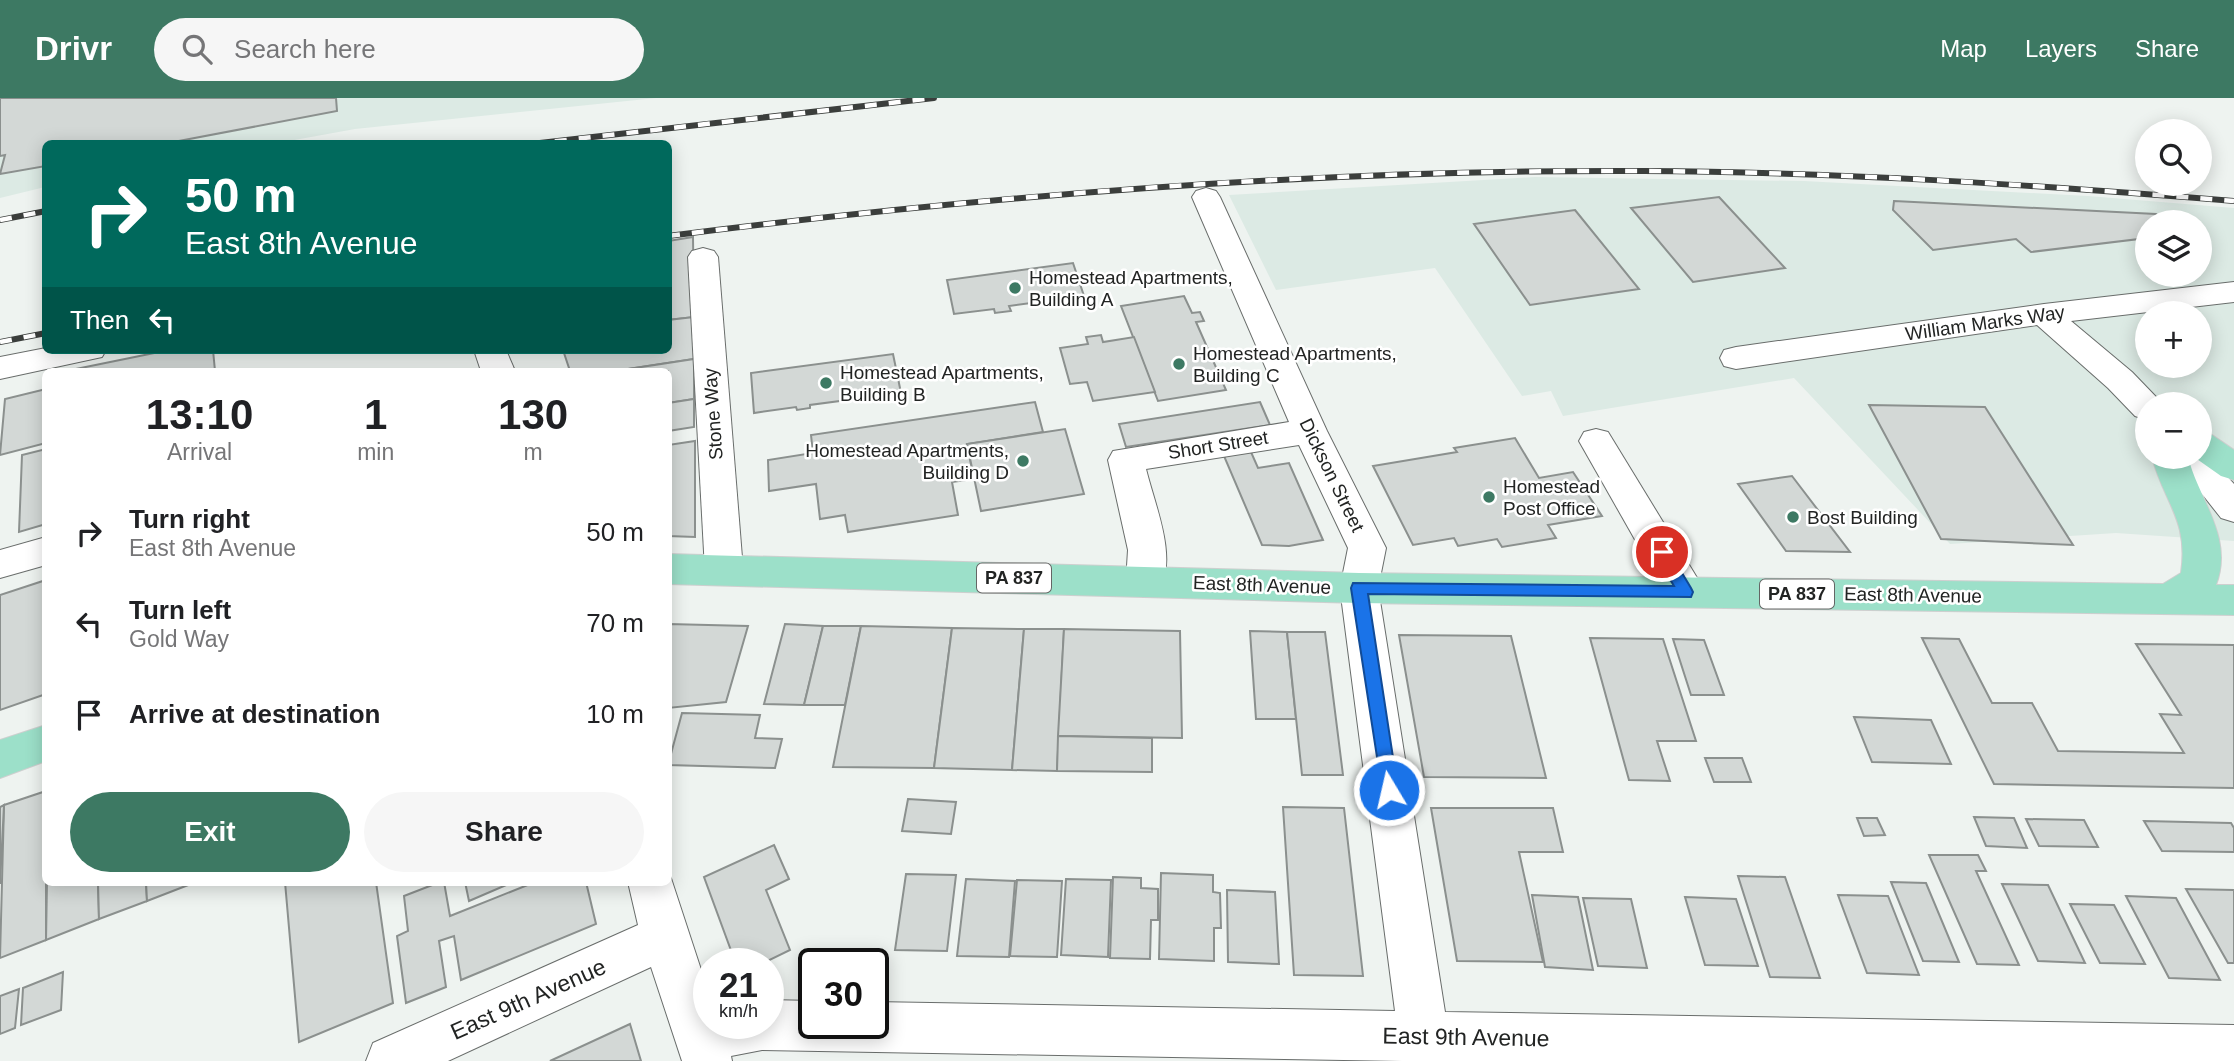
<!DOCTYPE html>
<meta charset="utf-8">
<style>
body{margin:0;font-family:Arial,sans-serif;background:#f6f6f6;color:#202124;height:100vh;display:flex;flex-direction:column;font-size:26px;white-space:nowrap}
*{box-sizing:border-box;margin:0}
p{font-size:23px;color:#757577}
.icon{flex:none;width:38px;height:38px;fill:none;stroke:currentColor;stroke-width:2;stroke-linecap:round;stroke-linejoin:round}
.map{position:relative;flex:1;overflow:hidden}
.drawer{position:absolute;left:42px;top:270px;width:630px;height:518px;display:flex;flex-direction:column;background:#fff;border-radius:10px;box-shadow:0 4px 18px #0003}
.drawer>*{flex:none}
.hud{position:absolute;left:42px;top:42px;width:630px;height:214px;border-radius:10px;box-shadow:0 4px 18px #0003;background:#00695c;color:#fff;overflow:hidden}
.buttons{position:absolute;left:2135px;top:21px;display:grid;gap:14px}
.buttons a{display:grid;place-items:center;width:77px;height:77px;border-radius:50%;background:#fff;box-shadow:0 4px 18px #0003;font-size:35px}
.speed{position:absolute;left:693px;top:850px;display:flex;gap:14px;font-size:35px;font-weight:700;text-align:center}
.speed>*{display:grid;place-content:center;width:91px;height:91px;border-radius:50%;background:#fff;box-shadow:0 4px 18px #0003;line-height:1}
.speed small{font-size:18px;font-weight:400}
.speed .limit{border:4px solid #111;border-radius:10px;background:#fff;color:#111}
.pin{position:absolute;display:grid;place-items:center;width:60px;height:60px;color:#fff;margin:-30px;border:4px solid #fff;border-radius:50%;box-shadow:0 2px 7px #0007}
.me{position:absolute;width:77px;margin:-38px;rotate:351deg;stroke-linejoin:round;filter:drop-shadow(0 0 5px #0008)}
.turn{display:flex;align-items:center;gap:24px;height:147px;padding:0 28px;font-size:32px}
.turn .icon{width:91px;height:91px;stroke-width:2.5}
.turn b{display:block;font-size:49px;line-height:60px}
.then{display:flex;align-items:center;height:66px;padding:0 28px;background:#0003;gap:14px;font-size:26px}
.eta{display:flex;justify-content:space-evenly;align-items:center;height:119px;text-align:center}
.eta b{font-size:42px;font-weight:600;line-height:49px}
.button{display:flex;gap:14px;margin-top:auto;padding:14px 28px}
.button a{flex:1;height:80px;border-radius:42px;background:#3d7963;color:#fff;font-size:28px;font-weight:600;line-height:80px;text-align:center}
.button a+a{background:#f6f6f6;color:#202124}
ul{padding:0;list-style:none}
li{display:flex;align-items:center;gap:21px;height:91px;padding:0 28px}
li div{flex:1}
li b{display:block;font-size:26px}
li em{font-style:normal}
header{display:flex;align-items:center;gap:42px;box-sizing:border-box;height:98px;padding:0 35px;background:#3d7963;color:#fff}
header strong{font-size:33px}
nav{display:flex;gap:38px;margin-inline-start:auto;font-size:24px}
.search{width:490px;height:63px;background:#f6f6f6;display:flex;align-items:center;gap:18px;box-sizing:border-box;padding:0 24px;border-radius:38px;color:#757577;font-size:26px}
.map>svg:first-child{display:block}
.built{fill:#dceae4;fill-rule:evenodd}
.building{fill:#d3d8d6;stroke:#8b908e;stroke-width:2}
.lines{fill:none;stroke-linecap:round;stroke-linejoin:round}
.minor-casing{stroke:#696d6b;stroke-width:2}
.major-casing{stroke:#cecfcf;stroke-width:2}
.minor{fill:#fff;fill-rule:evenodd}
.major{fill:#9ce0c9;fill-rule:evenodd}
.rail-casing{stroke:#3b3e3c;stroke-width:6}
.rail{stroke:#fff;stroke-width:4.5;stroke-dasharray:12;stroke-linecap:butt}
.route{fill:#1a73e8;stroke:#114b97;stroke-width:2}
.poi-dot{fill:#3d7963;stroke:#fff;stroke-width:2.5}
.labels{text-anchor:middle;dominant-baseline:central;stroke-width:5;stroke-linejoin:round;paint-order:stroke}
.shield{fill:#fff;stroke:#646665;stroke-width:2}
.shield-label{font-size:18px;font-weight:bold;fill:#222423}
.poi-label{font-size:19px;fill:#222423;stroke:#fff;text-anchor:start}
.street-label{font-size:19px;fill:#222423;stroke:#fff}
.near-street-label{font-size:23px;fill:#222423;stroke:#fff}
</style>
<header>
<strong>Drivr</strong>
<div class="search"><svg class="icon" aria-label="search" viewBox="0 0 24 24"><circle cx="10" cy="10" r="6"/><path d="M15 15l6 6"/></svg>Search here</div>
<nav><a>Map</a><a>Layers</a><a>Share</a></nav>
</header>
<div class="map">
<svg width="2234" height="963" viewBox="0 0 2234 963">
<rect width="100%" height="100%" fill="#eef3f0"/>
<g class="built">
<polygon points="0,0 656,0 355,31 278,45 46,46 45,89 0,100"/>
<path d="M1535 79 1804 83 2088 98 2234 110V443L2116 435 1950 446 1794 280 1563 318 1551 293 1522 298 1435 170 1276 192 1229 97ZM2147 124H2200V177H2147ZM2147 215H2200V268H2147ZM2147 306H2200V359H2147Z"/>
</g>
<g class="building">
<polygon points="0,0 336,0 337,13 163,46 46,46 46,68 0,76 5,57 0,58"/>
<polygon points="1719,99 1785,170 1693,184 1631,110"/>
<polygon points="1894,103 2156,116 2166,124 2147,124 2147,140 2031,154 2016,141 1933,152 1893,112"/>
<polygon points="1575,112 1639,191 1530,207 1474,126"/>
<polygon points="693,139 694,219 668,222 668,143"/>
<polygon points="1073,165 1084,198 1009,208 1011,213 995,215 994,211 954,216 947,182"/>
<polygon points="1184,198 1192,215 1200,214 1204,223 1196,224 1226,292 1158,303 1121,208"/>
<polygon points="694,219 694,261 615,273 570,273 563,252 668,252 668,222"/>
<polygon points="1101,237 1103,244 1134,239 1155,294 1093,303 1087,284 1070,286 1060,250 1088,246 1086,239"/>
<polygon points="169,252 213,252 215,273 66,273"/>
<polygon points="893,256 901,295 810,307 810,310 797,312 796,309 754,315 751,275"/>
<polygon points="694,261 694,301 668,305 668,273 615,273"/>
<polygon points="46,291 46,345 0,357 5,301"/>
<polygon points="694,301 694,329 668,333 668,305"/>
<polygon points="1035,304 1043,334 967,346 974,381 952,384 958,417 848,434 845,417 820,421 816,386 769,393 768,362 813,355 811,337"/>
<polygon points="1260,304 1270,327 1126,349 1119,326"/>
<polygon points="1869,307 1985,309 2073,447 1941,441"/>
<polygon points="1065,331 1084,396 981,413 967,346"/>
<polygon points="1515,340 1539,380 1573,374 1602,418 1548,427 1556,440 1502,449 1497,441 1458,448 1454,440 1413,447 1373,368 1457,354 1454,350"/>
<polygon points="695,343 695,439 668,438 668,347"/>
<polygon points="1247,345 1258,370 1289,365 1323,442 1289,448 1262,447 1221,351"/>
<polygon points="46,351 46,426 19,434 22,357"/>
<polygon points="1792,378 1850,454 1786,453 1738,386"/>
<polygon points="46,482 46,596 0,612 0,497"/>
<polygon points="668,526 748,528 726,604 668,610"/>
<polygon points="785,526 823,528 804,607 764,606"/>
<polygon points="823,528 861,528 845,607 804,607"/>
<polygon points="861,528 952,530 934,670 833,669"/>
<polygon points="952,530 1024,531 1012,672 934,670"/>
<polygon points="1024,531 1064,531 1057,673 1012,672"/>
<polygon points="1064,531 1180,533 1182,640 1058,638"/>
<polygon points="1250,533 1287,534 1296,621 1256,621"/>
<polygon points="1287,534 1325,534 1343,677 1302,677"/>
<polygon points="1399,537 1511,538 1546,680 1424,679"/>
<polygon points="1590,540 1663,541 1696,643 1657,643 1670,683 1629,682"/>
<polygon points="1922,540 1959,541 1992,605 2032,605 2058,653 2184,655 2160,616 2181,617 2136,546 2234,547 2234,690 1994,686"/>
<polygon points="1673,541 1704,542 1724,597 1691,597"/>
<polygon points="682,615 760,617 755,640 782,641 775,670 668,667"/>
<polygon points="1854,619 1931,622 1951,666 1872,664"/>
<polygon points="1058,638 1152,640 1152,674 1057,673"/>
<polygon points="1705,660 1742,660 1751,684 1714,684"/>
<polygon points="46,693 46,842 0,860 4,707"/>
<polygon points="908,701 956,704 951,736 902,733"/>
<polygon points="4,707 0,786 0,709"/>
<polygon points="1283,709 1344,710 1363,878 1294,877"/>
<polygon points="1431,710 1553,710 1563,754 1519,754 1543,864 1457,863"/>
<polygon points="1974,719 2014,720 2027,750 1986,748"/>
<polygon points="1857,720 1877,720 1885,737 1864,738"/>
<polygon points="2026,721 2084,722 2098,749 2039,748"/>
<polygon points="2144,723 2231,725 2234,730 2234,754 2162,753"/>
<polygon points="774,747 789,781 766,792 790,852 761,866 736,866 704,779"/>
<polygon points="1929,757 1978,757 1986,773 1976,773 2019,867 1977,866"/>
<polygon points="1161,775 1213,777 1213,794 1220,795 1221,830 1214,830 1214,863 1159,861"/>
<polygon points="906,776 956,777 947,853 895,852"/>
<polygon points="1738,778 1785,779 1820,880 1770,879"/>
<polygon points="1113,779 1141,780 1141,790 1158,791 1158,822 1151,822 1150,861 1110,860"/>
<polygon points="966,781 1015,783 1009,859 957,858"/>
<polygon points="1066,781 1111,782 1108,859 1061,857"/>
<polygon points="1017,782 1062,783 1057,859 1010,858"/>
<polygon points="47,784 98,784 99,821 46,842"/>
<polygon points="98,784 146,784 147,803 99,821"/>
<polygon points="146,784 196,784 147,803"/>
<polygon points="285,784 376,784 393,905 299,944"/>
<polygon points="440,784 444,784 450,818 535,784 586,784 596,826 461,882 454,838 439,843 446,889 406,905 397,838 408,833 404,798"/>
<polygon points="465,784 513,784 469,803"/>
<polygon points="1891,784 1926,785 1959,864 1923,863"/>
<polygon points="2002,786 2048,787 2085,865 2038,863"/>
<polygon points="2186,791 2234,792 2234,865 2228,865"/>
<polygon points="1227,792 1275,794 1279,866 1228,864"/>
<polygon points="1532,797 1578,799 1593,872 1545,869"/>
<polygon points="1838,797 1888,798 1919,877 1867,875"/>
<polygon points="2126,798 2176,800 2220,882 2169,880"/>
<polygon points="1685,799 1736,801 1758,868 1705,867"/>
<polygon points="1583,800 1631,801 1647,870 1598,868"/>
<polygon points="2070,806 2114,807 2145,866 2100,865"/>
<polygon points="63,874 61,912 21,927 23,890"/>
<polygon points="19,891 15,930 0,936 0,898"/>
<polygon points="630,926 641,963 550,963"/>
</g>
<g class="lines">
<g class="minor-casing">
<g id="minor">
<path d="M1206 90 1216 93 1220 99 1327 333 1386 450 1378 490 1445 914 2234 927V963H1402L762 952 731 958 732 963H682L651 869 448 963H366L373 945 638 827 628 784H668V771L709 896V926H768V902L814 903V926H873V904L1395 913 1340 490 1348 450 1299 347 1146 371C1155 408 1178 459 1159 494L1145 499 1131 494 1126 484 1128 452 1108 362 1113 353 1289 324 1192 99 1196 93Z"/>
<polygon points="703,150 714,153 718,159 743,472 738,482 724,487 710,482 705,472 688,159 692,153"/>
<polygon points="2234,184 2234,204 2071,223 2132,274 2159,302 2162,306 2147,306 2147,322 2135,318 2108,290 2037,227 1736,271 1724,268 1720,260 1724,252 1736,249 2044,206"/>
<polygon points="46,250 46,252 106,252 102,259 0,281 0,259"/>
<polygon points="474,252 506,252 515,273 481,273"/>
<polygon points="1596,331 1608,334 1699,483 1704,494 1699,505 1685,509 1671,505 1579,343 1584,334"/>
<polygon points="2200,349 2234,386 2234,424 2221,420 2173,359 2200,359"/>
<polygon points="46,439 46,467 0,480 0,452"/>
</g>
</g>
<g class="major-casing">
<g id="major">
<polygon points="2200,334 2212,337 2234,352 2234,382 2221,378 2194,359 2200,359"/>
<path d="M2152 359H2188C2199 402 2234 440 2216 487H2234V517L1359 505 668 486V456L1359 475 2163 486 2181 475C2189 422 2164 405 2152 359Z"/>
<polygon points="46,627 46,663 0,680 0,642"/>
</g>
</g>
<use href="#minor" class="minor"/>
<use href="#major" class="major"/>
<g class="rail-casing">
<g id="rail">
<polyline points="531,46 934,0"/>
<polyline points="0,122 46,113"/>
<path d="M668 138C992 97 1317 71 1643 73 1841 74 2037 87 2234 103"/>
<polyline points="0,244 46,235"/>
</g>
</g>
<use href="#rail" class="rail"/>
</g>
<polygon class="route" points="1662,448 1667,450 1691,490 1693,494 1691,499 1368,496 1398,692 1396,698 1389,700 1383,698 1351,490 1353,485 1674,488 1654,454"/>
<g class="poi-dot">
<circle cx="1015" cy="190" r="7"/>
<circle cx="1179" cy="266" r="7"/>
<circle cx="826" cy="285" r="7"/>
<circle cx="1023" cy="363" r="7"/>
<circle cx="1489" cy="399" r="7"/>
<circle cx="1793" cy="419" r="7"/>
</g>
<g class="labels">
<g class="shield">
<rect x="977" y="465.5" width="74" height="29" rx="5"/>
<rect x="1760" y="481.5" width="74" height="29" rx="5"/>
</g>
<g class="shield-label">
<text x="1014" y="480">PA 837</text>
<text x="1797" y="496">PA 837</text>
</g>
<g class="poi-label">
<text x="1029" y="179">Homestead Apartments,<tspan x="1029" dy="22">Building A</tspan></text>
<text x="1193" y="255">Homestead Apartments,<tspan x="1193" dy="22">Building C</tspan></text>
<text x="840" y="274">Homestead Apartments,<tspan x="840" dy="22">Building B</tspan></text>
<text x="1009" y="352" text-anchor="end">Homestead Apartments,<tspan x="1009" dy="22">Building D</tspan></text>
<text x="1503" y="388">Homestead<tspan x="1503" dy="22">Post Office</tspan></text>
<text x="1807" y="419">Bost Building</text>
</g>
<g class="street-label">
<text transform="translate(1985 225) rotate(-8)">William Marks Way</text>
<text transform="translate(713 316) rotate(-94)">Stone Way</text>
<text transform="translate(1218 347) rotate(-9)">Short Street</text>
<text transform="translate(1332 377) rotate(64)">Dickson Street</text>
<text transform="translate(1262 487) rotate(2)">East 8th Avenue</text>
<text transform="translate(1913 497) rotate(1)">East 8th Avenue</text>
</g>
<g class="near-street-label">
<text transform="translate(528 901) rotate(-24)">East 9th Avenue</text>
<text transform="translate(1466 939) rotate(1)">East 9th Avenue</text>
</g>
</g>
</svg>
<div class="buttons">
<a><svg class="icon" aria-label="search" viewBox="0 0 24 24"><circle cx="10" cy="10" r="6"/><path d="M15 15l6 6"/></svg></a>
<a><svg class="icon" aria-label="layers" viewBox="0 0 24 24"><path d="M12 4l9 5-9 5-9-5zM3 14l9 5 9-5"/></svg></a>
<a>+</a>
<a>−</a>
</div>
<div class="speed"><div>21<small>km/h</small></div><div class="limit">30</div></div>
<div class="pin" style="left:1662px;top:454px;background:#d93025"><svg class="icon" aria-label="arrive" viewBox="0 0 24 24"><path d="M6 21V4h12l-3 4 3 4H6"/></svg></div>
<svg class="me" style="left:1389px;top:692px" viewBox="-20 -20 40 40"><circle r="17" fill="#1a73e8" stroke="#fff" stroke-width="3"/><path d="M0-11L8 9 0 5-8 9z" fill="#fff"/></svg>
<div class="hud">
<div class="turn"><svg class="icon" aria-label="right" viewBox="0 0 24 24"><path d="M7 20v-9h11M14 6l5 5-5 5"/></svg><div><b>50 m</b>East 8th Avenue</div></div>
<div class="then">Then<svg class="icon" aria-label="left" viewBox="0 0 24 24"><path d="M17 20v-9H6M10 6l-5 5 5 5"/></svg></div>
</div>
<section class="drawer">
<div class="eta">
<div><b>13:10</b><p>Arrival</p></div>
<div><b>1</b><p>min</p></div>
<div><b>130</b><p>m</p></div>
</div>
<ul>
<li><svg class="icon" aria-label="right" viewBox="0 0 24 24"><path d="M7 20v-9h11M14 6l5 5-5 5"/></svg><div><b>Turn right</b><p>East 8th Avenue</p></div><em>50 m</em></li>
<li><svg class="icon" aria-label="left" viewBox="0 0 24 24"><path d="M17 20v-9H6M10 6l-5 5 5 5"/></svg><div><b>Turn left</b><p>Gold Way</p></div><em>70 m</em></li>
<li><svg class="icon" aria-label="arrive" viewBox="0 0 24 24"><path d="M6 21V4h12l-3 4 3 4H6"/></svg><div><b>Arrive at destination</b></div><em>10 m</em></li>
</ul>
<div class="button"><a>Exit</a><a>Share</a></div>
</section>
</div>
